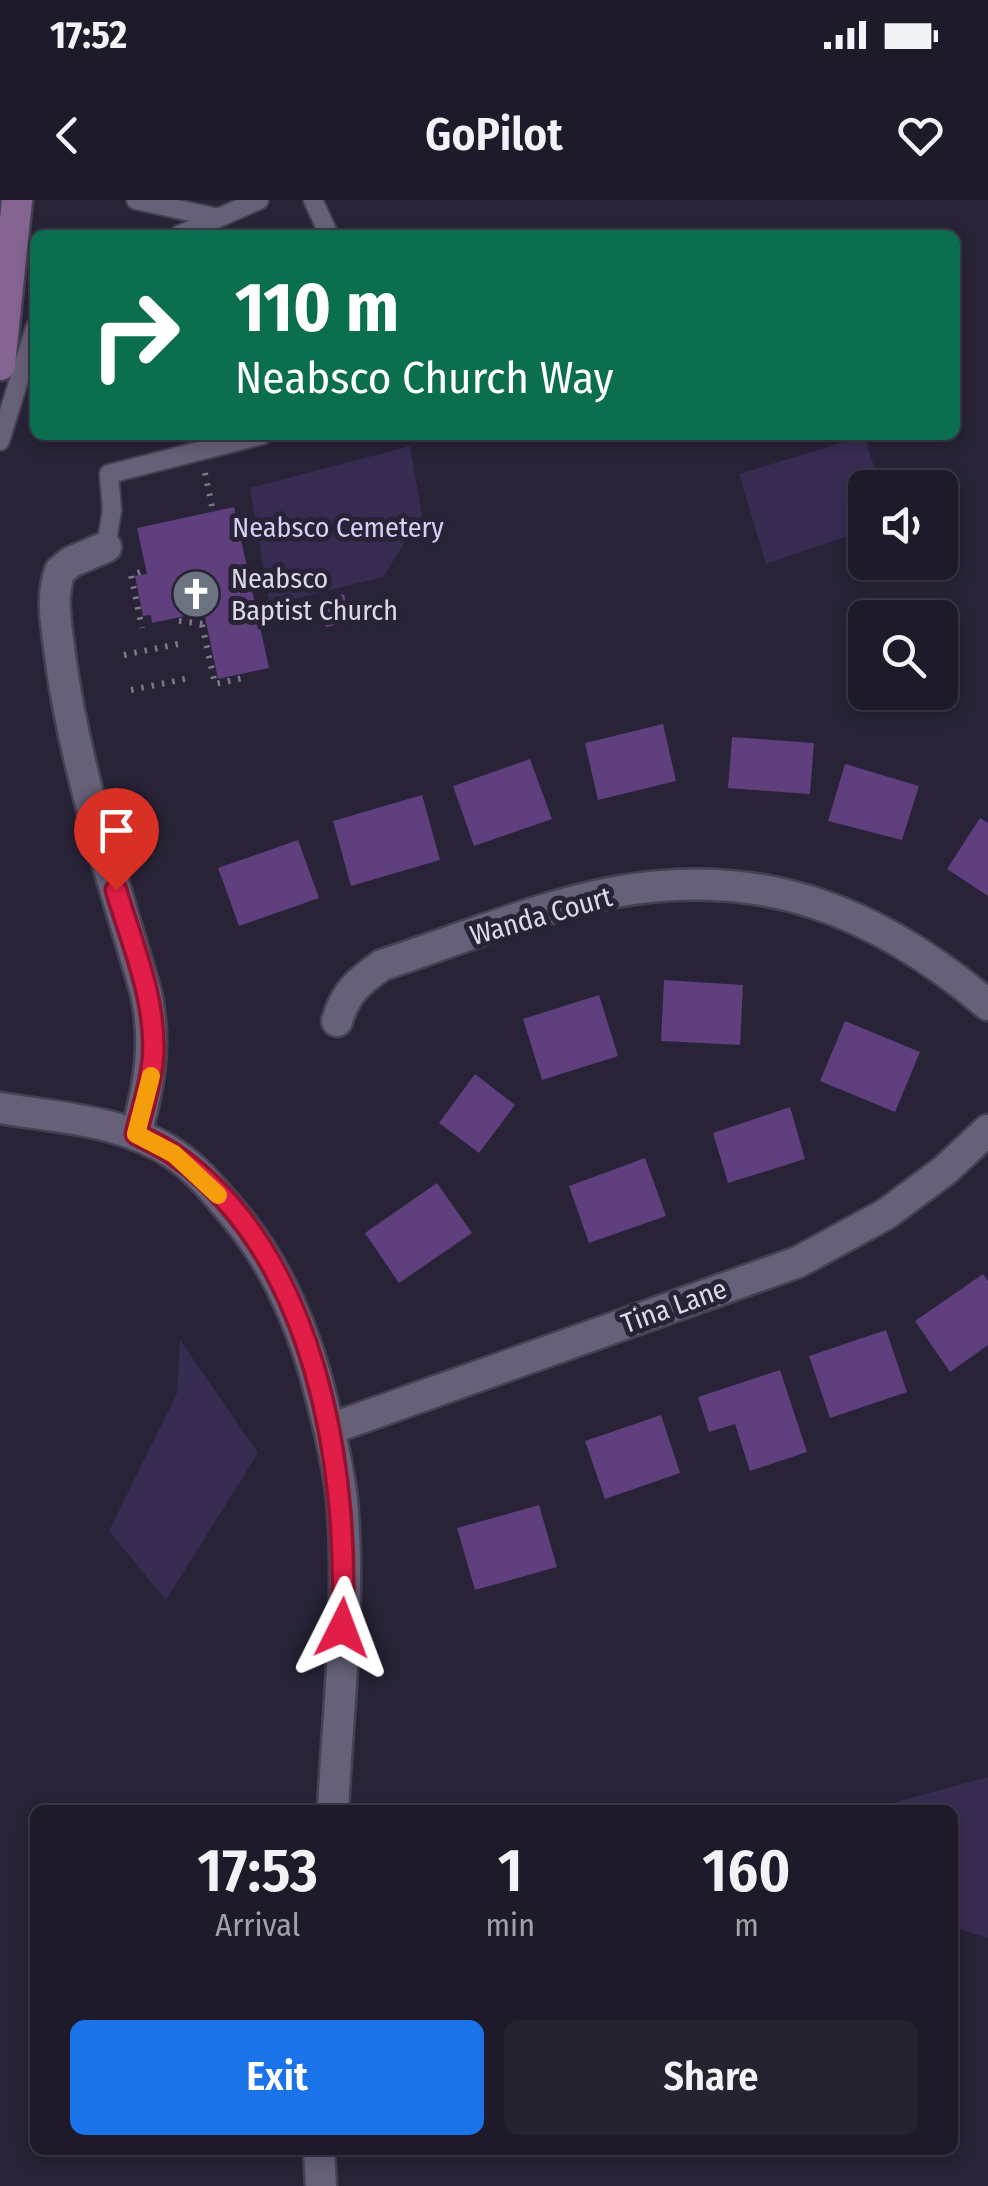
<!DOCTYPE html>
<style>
body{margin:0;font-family:"Fira Sans Condensed",sans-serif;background:#262331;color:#f1f3f6;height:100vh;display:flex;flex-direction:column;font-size:38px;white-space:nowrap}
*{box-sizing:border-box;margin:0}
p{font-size:32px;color:#a1a1a8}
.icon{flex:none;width:55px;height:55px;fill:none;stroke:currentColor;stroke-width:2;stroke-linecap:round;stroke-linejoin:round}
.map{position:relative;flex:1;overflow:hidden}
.side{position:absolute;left:30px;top:1605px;width:928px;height:350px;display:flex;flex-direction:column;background:#1e1a29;border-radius:15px;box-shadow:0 5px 15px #0003,0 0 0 2px #3c3846}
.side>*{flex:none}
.top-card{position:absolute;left:30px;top:30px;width:930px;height:210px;border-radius:15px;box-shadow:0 5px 15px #0003,0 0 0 2px #3c3846;background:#0b6e4f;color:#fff;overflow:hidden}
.tools{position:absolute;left:848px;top:270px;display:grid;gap:20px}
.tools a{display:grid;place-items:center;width:110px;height:110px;border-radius:15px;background:#1e1a29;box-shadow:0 5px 15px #0003,0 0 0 2px #3c3846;font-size:50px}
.pin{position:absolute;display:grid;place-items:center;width:85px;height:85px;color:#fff;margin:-102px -42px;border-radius:50% 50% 50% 0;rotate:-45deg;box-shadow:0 0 10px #0007}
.pin .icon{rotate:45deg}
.me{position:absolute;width:110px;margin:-55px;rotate:3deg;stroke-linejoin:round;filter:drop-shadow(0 0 8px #0008)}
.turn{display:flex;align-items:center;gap:35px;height:210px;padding:0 40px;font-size:45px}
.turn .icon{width:130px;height:130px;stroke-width:2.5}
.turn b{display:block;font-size:70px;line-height:85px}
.eta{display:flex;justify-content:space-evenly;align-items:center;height:170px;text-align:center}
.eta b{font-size:60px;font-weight:600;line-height:70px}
.action{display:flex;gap:20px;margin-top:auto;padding:20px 40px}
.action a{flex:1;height:115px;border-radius:15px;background:#1a73e8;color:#fff;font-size:40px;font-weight:600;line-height:115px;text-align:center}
.action a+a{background:#262331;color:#f1f3f6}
.status{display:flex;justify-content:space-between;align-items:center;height:70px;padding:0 50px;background:#1e1a29;direction:ltr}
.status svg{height:28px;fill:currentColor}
header{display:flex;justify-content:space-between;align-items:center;height:130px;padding:0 40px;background:#1e1a29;font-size:45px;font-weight:600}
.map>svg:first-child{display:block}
.green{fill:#382c52}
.building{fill:#5f3f7e}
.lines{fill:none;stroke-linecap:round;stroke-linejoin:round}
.lane-casing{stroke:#464152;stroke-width:22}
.street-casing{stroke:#464152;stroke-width:35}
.secondary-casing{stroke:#464152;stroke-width:35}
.path{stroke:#7d788a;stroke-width:6;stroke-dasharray:2.5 8;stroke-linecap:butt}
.lane{stroke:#666078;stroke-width:18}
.street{stroke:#666078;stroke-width:30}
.secondary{stroke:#856491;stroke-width:30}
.route-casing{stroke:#92132f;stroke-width:25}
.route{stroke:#e11d48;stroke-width:18}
.slow{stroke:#f59e0b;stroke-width:18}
.labels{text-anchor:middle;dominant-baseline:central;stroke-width:10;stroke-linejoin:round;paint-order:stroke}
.park-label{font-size:28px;fill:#d8cef6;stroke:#282337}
.poi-label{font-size:28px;fill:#ddd9e7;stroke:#282337;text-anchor:start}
.street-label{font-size:28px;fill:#ddd9e7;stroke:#282337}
</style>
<div class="status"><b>17:52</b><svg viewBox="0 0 49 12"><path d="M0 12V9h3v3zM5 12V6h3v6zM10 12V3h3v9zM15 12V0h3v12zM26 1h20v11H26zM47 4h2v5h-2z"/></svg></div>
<header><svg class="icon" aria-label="back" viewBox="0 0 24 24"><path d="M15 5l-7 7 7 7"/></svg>GoPilot<svg class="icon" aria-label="heart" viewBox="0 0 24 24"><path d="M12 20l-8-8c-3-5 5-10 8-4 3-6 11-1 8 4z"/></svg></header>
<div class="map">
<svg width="988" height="1986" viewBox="0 0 988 1986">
<rect width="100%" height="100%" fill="#282337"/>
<g class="green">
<polygon points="864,236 881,287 865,288 865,330 766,364 739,274"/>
<polygon points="410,246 422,315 383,377 270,405 250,288"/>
<polygon points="180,1140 258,1253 166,1400 109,1331 177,1193"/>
<polygon points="988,1577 988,1738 953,1727 952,1610 867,1610"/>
</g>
<g class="building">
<polygon points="234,307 269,468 218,479 204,412 152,423 151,415 143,416 135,376 147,374 137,328"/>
<polygon points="344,394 350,422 326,427 320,398"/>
<polygon points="663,524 676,581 598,600 585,543"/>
<polygon points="732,537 814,543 810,594 728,588"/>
<polygon points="530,559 552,619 474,646 453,586"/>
<polygon points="845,564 919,586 902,640 828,621"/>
<polygon points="422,595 440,660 351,686 333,621"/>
<polygon points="980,618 988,623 988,696 947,669"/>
<polygon points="298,640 319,698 239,726 218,668"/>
<polygon points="664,780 743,785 740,845 661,841"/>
<polygon points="599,795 618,856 542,880 523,819"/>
<polygon points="845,821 920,852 895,912 820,881"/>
<polygon points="475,874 515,905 479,953 439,923"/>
<polygon points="790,907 805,959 728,983 713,933"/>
<polygon points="645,958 666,1016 589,1043 569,986"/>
<polygon points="437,983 472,1033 399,1083 365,1033"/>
<polygon points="983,1074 988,1081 988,1145 950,1172 915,1121"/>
<polygon points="886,1130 907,1192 830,1218 809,1156"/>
<polygon points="780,1170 807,1252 750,1271 735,1224 709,1232 698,1197"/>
<polygon points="661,1215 680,1273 605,1299 585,1241"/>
<polygon points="539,1305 557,1367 475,1390 457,1328"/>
</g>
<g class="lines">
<g class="lane-casing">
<g id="lane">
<polyline points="136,0 218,18"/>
<polyline points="313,0 329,35"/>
<polyline points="179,35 259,0"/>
<polyline points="0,241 35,128"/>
<polyline points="106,347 112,310 109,274 262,235"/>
</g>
</g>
<g class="street-casing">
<g id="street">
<path d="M106 347 71 362 60 371C50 398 57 428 60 455 75 570 114 682 146 793 157 844 149 885 136 935"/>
<path d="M337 821C345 793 358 782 382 765 456 741 539 706 615 692 762 665 877 711 988 805"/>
<path d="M0 908C59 918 123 920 174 954 198 970 215 992 233 1013 273 1060 298 1115 315 1174 326 1215 337 1257 342 1300 351 1402 338 1508 333 1610"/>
<polyline points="330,1229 798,1062 886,1014 944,971 988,930"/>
<polyline points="319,1950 321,1986"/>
</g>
</g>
<g class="secondary-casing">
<polyline id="secondary" points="0,165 17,0"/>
</g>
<g class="path">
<polyline points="205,273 212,306"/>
<polyline points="140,372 131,375 142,428"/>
<polyline points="179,421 205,424"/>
<polyline points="202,425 215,484 243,478"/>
<polyline points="124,455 183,443"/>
<polyline points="131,490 190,478"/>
</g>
<use href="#lane" class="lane"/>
<use href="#street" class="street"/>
<use href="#secondary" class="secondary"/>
</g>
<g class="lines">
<g class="route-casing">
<path id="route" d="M116 690C132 744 157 801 153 858 151 884 142 909 136 934 149 941 164 947 176 956 316 1055 350 1269 342 1428"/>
</g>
<use href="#route" class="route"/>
<polyline class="slow" points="151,876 136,934 174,954 218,995"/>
</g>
<defs>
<g id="church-disc" transform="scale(2.5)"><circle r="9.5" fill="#6b7280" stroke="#282337"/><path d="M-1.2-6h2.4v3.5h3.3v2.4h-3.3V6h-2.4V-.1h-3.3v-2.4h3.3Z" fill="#fff"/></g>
</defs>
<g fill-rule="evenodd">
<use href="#church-disc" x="196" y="394"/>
</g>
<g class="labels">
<g class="park-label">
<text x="338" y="327">Neabsco Cemetery</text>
</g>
<g class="poi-label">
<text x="231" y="378">Neabsco<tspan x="231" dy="32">Baptist Church</tspan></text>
</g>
<g class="street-label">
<text transform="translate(541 716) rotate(-16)">Wanda Court</text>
<text transform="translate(674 1106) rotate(-20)">Tina Lane</text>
</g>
</g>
</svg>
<div class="tools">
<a><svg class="icon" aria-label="sound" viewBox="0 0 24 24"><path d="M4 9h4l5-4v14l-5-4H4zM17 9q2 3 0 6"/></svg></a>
<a><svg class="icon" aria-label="search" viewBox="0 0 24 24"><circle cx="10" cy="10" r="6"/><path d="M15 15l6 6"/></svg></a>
</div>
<div class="pin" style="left:116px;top:690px;background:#d93025"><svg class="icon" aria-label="arrive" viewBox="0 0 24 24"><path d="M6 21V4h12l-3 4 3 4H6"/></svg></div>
<svg class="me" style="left:342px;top:1428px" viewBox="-20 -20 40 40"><path d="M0-17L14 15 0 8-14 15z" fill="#e11d48" stroke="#fff" stroke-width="4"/></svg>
<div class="top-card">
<div class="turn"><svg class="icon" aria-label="right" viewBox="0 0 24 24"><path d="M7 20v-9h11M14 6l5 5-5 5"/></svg><div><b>110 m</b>Neabsco Church Way</div></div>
</div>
<section class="side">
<div class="eta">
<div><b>17:53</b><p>Arrival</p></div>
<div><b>1</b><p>min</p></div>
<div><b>160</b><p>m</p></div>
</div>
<div class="action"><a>Exit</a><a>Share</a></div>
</section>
</div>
